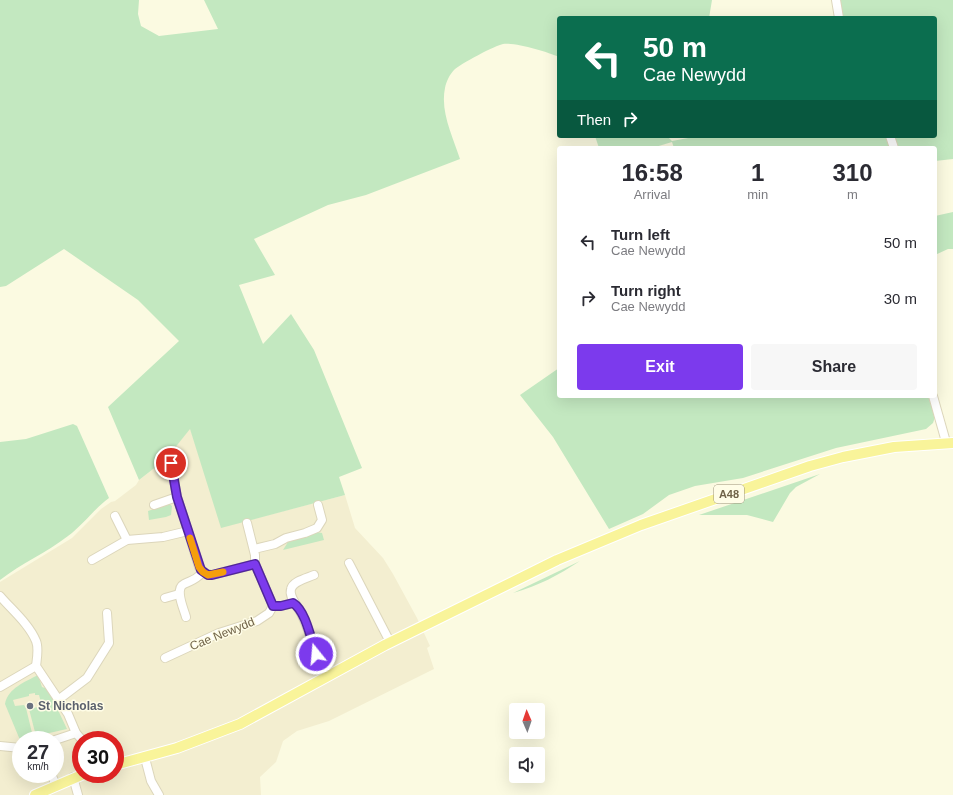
<!DOCTYPE html>
<style>
body{margin:0;font-family:Helvetica,sans-serif;background:#f7f7f7;color:#2b2b33;height:100vh;display:flex;flex-direction:column;font-size:15px;white-space:nowrap}
*{box-sizing:border-box;margin:0}
p{font-size:13px;color:#7c7c81}
.icon{flex:none;width:22px;height:22px;fill:none;stroke:currentColor;stroke-width:2;stroke-linecap:round;stroke-linejoin:round}
.map{position:relative;flex:1;overflow:hidden}
.side{position:absolute;left:557px;top:146px;width:380px;height:252px;display:flex;flex-direction:column;background:#fff;border-radius:4px;box-shadow:0 4px 16px #0002}
.side>*{flex:none}
.guide{position:absolute;left:557px;top:16px;width:380px;height:122px;border-radius:4px;box-shadow:0 4px 16px #0002;background:#0b6e4f;color:#fff;overflow:hidden}
.needle{width:26px;rotate:358deg}
.tools{position:absolute;left:509px;top:703px;display:grid;gap:8px}
.tools a{display:grid;place-items:center;width:36px;height:36px;border-radius:4px;background:#fff;box-shadow:0 4px 16px #0002;font-size:20px}
.speed{position:absolute;left:12px;top:731px;display:flex;gap:8px;font-size:20px;font-weight:700;text-align:center}
.speed>*{display:grid;place-content:center;width:52px;height:52px;border-radius:50%;background:#fff;box-shadow:0 4px 16px #0002;line-height:1}
.speed small{font-size:10px;font-weight:400}
.speed .limit{border:6px solid #d22;background:#fff;color:#111}
.pin{position:absolute;display:grid;place-items:center;width:34px;height:34px;color:#fff;margin:-17px;border:2px solid #fff;border-radius:50%;box-shadow:0 1px 4px #0007}
.me{position:absolute;width:44px;margin:-22px;rotate:343deg;stroke-linejoin:round;filter:drop-shadow(0 0 3px #0008)}
.turn{display:flex;align-items:center;gap:14px;height:84px;padding:0 20px;font-size:18px}
.turn .icon{width:52px;height:52px;stroke-width:2.5}
.turn b{display:block;font-size:28px;line-height:34px}
.then{display:flex;align-items:center;height:38px;padding:0 20px;background:#0003;gap:8px;font-size:15px}
.eta{display:flex;justify-content:space-evenly;align-items:center;height:68px;text-align:center}
.eta b{font-size:24px;font-weight:700;line-height:28px}
.cta{display:flex;gap:8px;margin-top:auto;padding:8px 20px}
.cta a{flex:1;height:46px;border-radius:4px;background:#7c3aed;color:#fff;font-size:16px;font-weight:700;line-height:46px;text-align:center}
.cta a+a{background:#f7f7f7;color:#2b2b33}
ul{padding:0;list-style:none}
li{display:flex;align-items:center;gap:12px;height:56px;padding:0 20px}
li div{flex:1}
li b{display:block;font-size:15px}
li em{font-style:normal}
.map>svg:first-child{display:block}
.residential{fill:#f3eed0;fill-rule:evenodd}
.green{fill:#c3e8c0}
.lines{fill:none;stroke-linecap:round;stroke-linejoin:round}
.minor-casing{stroke:#dcd6bb;stroke-width:10}
.major-casing{stroke:#fff;stroke-width:12}
.minor{stroke:#fff;stroke-width:8}
.major{stroke:#f9f49a;stroke-width:10}
.route-casing{stroke:#51269a;stroke-width:10}
.route{stroke:#7c3aed;stroke-width:7}
.slow{stroke:#f59e0b;stroke-width:7}
.worship-dot{fill:#6b7280;stroke:#fffde7;stroke-width:1.5}
.labels{text-anchor:middle;dominant-baseline:central;stroke-width:3;stroke-linejoin:round;paint-order:stroke}
.shield{fill:#fffde7;stroke:#9c9278;stroke-width:1}
.shield-label{font-size:11px;font-weight:bold;fill:#716449}
.street-label{font-size:12px;fill:#716449;stroke:#fffde7}
.worship-label{font-size:12px;font-weight:bold;fill:#5b616d;stroke:#fffde7;text-anchor:start}
</style>
<div class="map">
<svg width="953" height="795" viewBox="0 0 953 795">
<rect width="100%" height="100%" fill="#fbfae1"/>
<path class="residential" d="M190 428 222 527 345 495 355 528 383 558 393 574 417 618 430 646 427 648 434 669 329 721 297 731 283 741 276 762 260 777 261 795H0V582L72 538 101 509 111 502 115 501 136 485 139 480 166 459ZM21 740H55V774H21ZM81 740H115V774H81Z"/>
<g class="green">
<path d="M0 0H139L138 14 141 26 159 36 218 29 204 0H712L709 18H559V57C548 52 515 42 503 44 496 45 460 64 454 70 450 74 446 82 445 88 440 112 453 137 460 159L366 195 328 205 254 239 275 275 239 285 263 344 291 314 314 350 362 468 339 477 345 495 221 528 190 429 166 459 139 480 108 407 179 341 138 300 64 249 6 286 0 287Z"/>
<polygon points="832,0 953,0 953,159 935,161 935,148 674,148 672,142 652,148 599,148 595,136 667,136 672,141 699,136 935,136 935,18 835,18"/>
<polygon points="953,212 953,249 948,249 935,255 935,216"/>
<polygon points="559,368 559,396 928,396 935,417 933,423 926,429 836,448 743,478 695,486 669,495 643,514 609,529 553,437 520,395"/>
<path d="M73 424 77 426 109 498C94 509 83 525 68 536 46 553 22 563 0 580V442L26 439Z"/>
<polygon points="820,474 796,487 790,493 773,522 747,515 699,515"/>
<polygon points="169,504 172,506 171,515 166,517 149,520 148,511"/>
<polygon points="316,532 322,533 324,540 283,550 288,542"/>
<path d="M580 561C557 576 540 585 513 593Z"/>
<path d="M38 675 42 687 48 689 67 729 36 736 29 709 42 706 39 695H35V693L29 694V696L13 700 15 706 24 705 26 708 33 737 20 740 5 704C8 688 25 682 38 675Z"/>
</g>
<g class="lines">
<g class="minor-casing">
<g id="minor">
<polyline points="836,0 839,18"/>
<polyline points="890,136 894,148"/>
<polyline points="933,396 946,442"/>
<polyline points="171,463 177,497 188,531"/>
<polyline points="154,505 177,497"/>
<polyline points="115,516 127,540"/>
<polyline points="247,523 255,555 255,564 273,606"/>
<polyline points="254,549 275,544 286,538 305,533 317,528 322,520 318,505"/>
<polyline points="92,560 127,540 163,537 188,531 199,567 206,574 212,575 255,564"/>
<polyline points="349,563 390,642"/>
<path d="M314 575C307 578 293 581 291 589 289 596 295 602 298 608 307 622 310 638 316 654 319 661 324 668 328 675"/>
<path d="M0 596C12 610 29 624 36 641 39 648 37 658 36 666L68 714 76 733 82 740"/>
<polyline points="165,598 179,594"/>
<path d="M186 617C184 609 174 589 184 584 194 579 194 581 203 572"/>
<polyline points="165,658 219,633 257,621 269,613 273,606 281,606 293,603"/>
<polyline points="0,687 36,666"/>
<polyline points="58,700 87,678 109,643 107,613"/>
<polyline points="55,740 76,733"/>
<polyline points="0,746 21,748"/>
<polyline points="145,758 151,781 159,795"/>
<polyline points="51,774 56,785"/>
<polyline points="73,777 78,795"/>
</g>
</g>
<g class="major-casing">
<g id="major">
<polyline points="115,765 177,748 240,724 385,645 557,560 641,525 810,466 843,457 894,447 953,443"/>
<polyline points="35,795 84,774"/>
</g>
</g>
<use href="#minor" class="minor"/>
<use href="#major" class="major"/>
</g>
<g class="lines">
<g class="route-casing">
<path id="route" d="M171 463 177 497 201 570 208 575H212L255 564 273 606H281L293 603C306 611 311 640 316 654"/>
</g>
<use href="#route" class="route"/>
<polyline class="slow" points="190,538 199,567 203,572 208,575 223,572"/>
</g>
<circle class="worship-dot" cx="30" cy="706" r="4"/>
<g class="labels">
<rect class="shield" x="714" y="485" width="30" height="18" rx="3"/>
<g class="shield-label">
<text x="729" y="494">A48</text>
</g>
<g class="street-label">
<text transform="translate(222 634) rotate(-22)">Cae Newydd</text>
</g>
<g class="worship-label">
<text x="38" y="706">St Nicholas</text>
</g>
</g>
</svg>
<div class="tools">
<a><svg class="needle" viewBox="-14 -14 28 28"><path d="M0-13l5 13h-10z" fill="#e53935"/><path d="M0 13l5-13h-10z" fill="#7c7c81"/></svg></a>
<a><svg class="icon" aria-label="sound" viewBox="0 0 24 24"><path d="M4 9h4l5-4v14l-5-4H4zM17 9q2 3 0 6"/></svg></a>
</div>
<div class="speed"><div>27<small>km/h</small></div><div class="limit">30</div></div>
<div class="pin" style="left:171px;top:463px;background:#d93025"><svg class="icon" aria-label="arrive" viewBox="0 0 24 24"><path d="M6 21V4h12l-3 4 3 4H6"/></svg></div>
<svg class="me" style="left:316px;top:654px" viewBox="-20 -20 40 40"><circle r="17" fill="#7c3aed" stroke="#fff" stroke-width="3"/><path d="M0-11L8 9 0 5-8 9z" fill="#fff"/></svg>
<div class="guide">
<div class="turn"><svg class="icon" aria-label="left" viewBox="0 0 24 24"><path d="M17 20v-9H6M10 6l-5 5 5 5"/></svg><div><b>50 m</b>Cae Newydd</div></div>
<div class="then">Then<svg class="icon" aria-label="right" viewBox="0 0 24 24"><path d="M7 20v-9h11M14 6l5 5-5 5"/></svg></div>
</div>
<section class="side">
<div class="eta">
<div><b>16:58</b><p>Arrival</p></div>
<div><b>1</b><p>min</p></div>
<div><b>310</b><p>m</p></div>
</div>
<ul>
<li><svg class="icon" aria-label="left" viewBox="0 0 24 24"><path d="M17 20v-9H6M10 6l-5 5 5 5"/></svg><div><b>Turn left</b><p>Cae Newydd</p></div><em>50 m</em></li>
<li><svg class="icon" aria-label="right" viewBox="0 0 24 24"><path d="M7 20v-9h11M14 6l5 5-5 5"/></svg><div><b>Turn right</b><p>Cae Newydd</p></div><em>30 m</em></li>
</ul>
<div class="cta"><a>Exit</a><a>Share</a></div>
</section>
</div>
